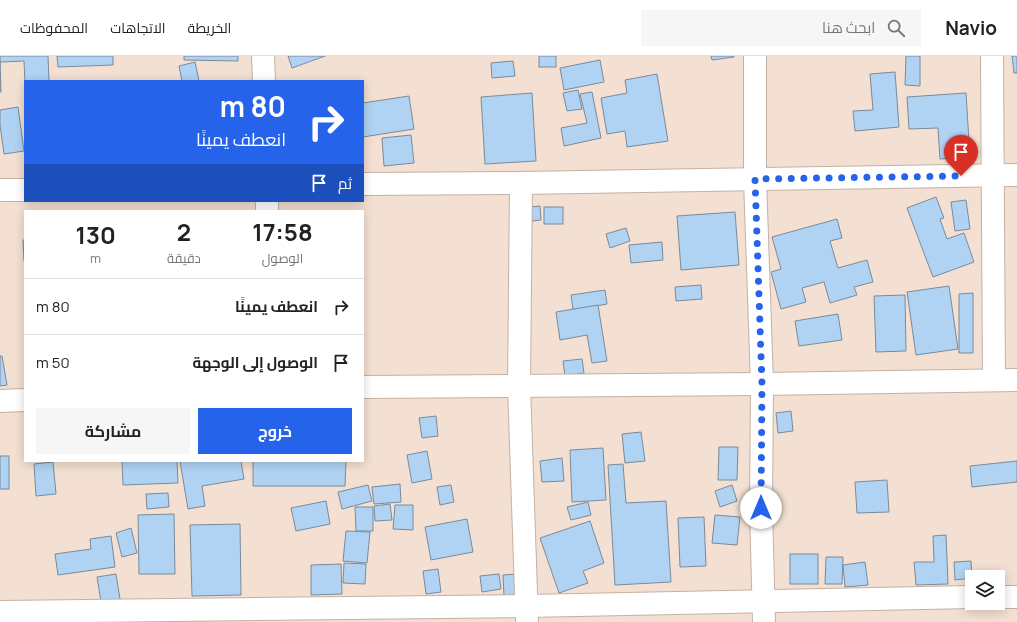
<!DOCTYPE html>
<html lang="ar">
<meta charset="utf-8">
<style>
body{margin:0;font-family:Manrope,Cairo,sans-serif;background:#f6f6f6;color:#222;direction:rtl;height:100vh;display:flex;flex-direction:column;font-size:15px;white-space:nowrap}
*{box-sizing:border-box;margin:0}
p{font-size:13px;color:#767676}
.icon{flex:none;width:22px;height:22px;fill:none;stroke:currentColor;stroke-width:2;stroke-linecap:round;stroke-linejoin:round}
.map{position:relative;flex:1;overflow:hidden;direction:ltr}
.sheet{position:absolute;left:24px;top:154px;width:340px;height:252px;display:flex;flex-direction:column;background:#fff;border-radius:0px;box-shadow:0 2px 10px #0003;direction:rtl}
.sheet>*{flex:none}
.top-card{position:absolute;left:24px;top:24px;width:340px;height:122px;border-radius:0px;box-shadow:0 2px 10px #0003;direction:rtl;background:#2563eb;color:#fff;overflow:hidden}
.buttons{position:absolute;left:965px;top:514px;display:grid;gap:8px}
.buttons a{display:grid;place-items:center;width:40px;height:40px;border-radius:0px;background:#fff;box-shadow:0 2px 10px #0003;font-size:20px}
.pin{position:absolute;display:grid;place-items:center;width:34px;height:34px;color:#fff;margin:-41px -17px;border-radius:50% 50% 50% 0;rotate:-45deg;box-shadow:0 0 4px #0007}
.pin .icon{rotate:45deg}
.me{position:absolute;width:44px;margin:-22px;rotate:0deg;stroke-linejoin:round;filter:drop-shadow(0 0 3px #0008)}
.turn{display:flex;align-items:center;gap:14px;height:84px;padding:0 12px;font-size:18px}
.turn .icon{width:52px;height:52px;stroke-width:2.5}
.turn b{display:block;font-size:28px;line-height:34px}
.then{display:flex;align-items:center;height:38px;padding:0 12px;background:#0003;gap:8px;font-size:15px}
.eta{display:flex;justify-content:space-evenly;align-items:center;height:68px;text-align:center}
.eta b{font-size:24px;font-weight:700;line-height:28px}
.action{display:flex;gap:8px;margin-top:auto;padding:8px 12px}
.action a{flex:1;height:46px;border-radius:0px;background:#2563eb;color:#fff;font-size:16px;font-weight:700;line-height:46px;text-align:center}
.action a+a{background:#f6f6f6;color:#222}
ul{padding:0;list-style:none}
li{display:flex;align-items:center;gap:12px;height:56px;padding:0 12px;border-top:1px solid #e0e0e0}
li div{flex:1}
li b{display:block;font-size:15px}
li em{font-style:normal}
header{display:flex;align-items:center;gap:24px;box-sizing:border-box;height:56px;padding:0 20px;background:#fff;border-bottom:1px solid #e0e0e0}
header strong{font-size:19px}
nav{display:flex;gap:22px;margin-inline-start:auto;font-size:14px}
.search{width:280px;height:36px;background:#f6f6f6;display:flex;align-items:center;gap:10px;box-sizing:border-box;padding:0 14px;border-radius:0px;color:#767676;font-size:15px}
.map>svg:first-child{display:block}
.building{fill:#b0d3f3;stroke:#7b8a99}
.lines{fill:none;stroke-linecap:round;stroke-linejoin:round}
.minor-casing{stroke:#c4b1a3;stroke-width:24}
.minor{stroke:#fff;stroke-width:22}
.route{stroke:#2563eb;stroke-width:7;stroke-dasharray:0 12.6}
</style>
<header>
<strong>Navio</strong>
<div class="search"><svg class="icon" aria-label="search" viewBox="0 0 24 24"><circle cx="10" cy="10" r="6"/><path d="M15 15l6 6"/></svg>ابحث هنا</div>
<nav><a>الخريطة</a><a>الاتجاهات</a><a>المحفوظات</a></nav>
</header>
<div class="map">
<svg width="1017" height="566" viewBox="0 0 1017 566">
<rect width="100%" height="100%" fill="#f3e0d2"/>
<g class="building">
<polygon points="0,0 48,0 49,25 25,25 25,28 24,5 0,6 1,36 0,36"/>
<polygon points="57,0 113,0 113,9 58,11"/>
<polygon points="184,0 238,0 238,5 184,4"/>
<polygon points="288,0 325,0 292,12"/>
<rect x="539" y="0" width="17" height="11"/>
<polygon points="711,0 734,0 734,1 712,4"/>
<polygon points="906,0 920,0 920,30 905,29"/>
<polygon points="1012,0 1017,0 1017,17 1014,17"/>
<polygon points="600,4 604,26 564,34 560,12"/>
<polygon points="513,5 515,20 492,22 491,7"/>
<polygon points="195,6 199,25 182,25 179,10"/>
<polygon points="895,16 899,71 855,75 853,55 873,54 870,18"/>
<polygon points="657,18 668,85 627,91 625,75 607,78 601,42 627,37 625,24"/>
<polygon points="578,34 582,53 567,55 563,37"/>
<polygon points="592,36 601,82 564,90 561,72 587,67 580,38"/>
<polygon points="532,37 536,105 485,108 481,41"/>
<polygon points="966,37 970,101 940,103 938,72 909,73 907,41"/>
<polygon points="409,40 414,73 363,81 363,47"/>
<polygon points="18,51 24,95 4,98 0,69 0,54"/>
<polygon points="411,79 414,107 384,110 382,82"/>
<polygon points="936,141 944,162 940,163 947,183 964,177 974,206 933,221 907,152"/>
<polygon points="966,144 970,173 955,175 951,146"/>
<polygon points="540,150 541,164 523,166 522,152"/>
<rect x="544" y="151" width="19" height="17"/>
<polygon points="735,156 739,209 681,214 677,160"/>
<polygon points="837,163 842,182 830,185 838,212 867,204 873,226 854,231 857,239 830,247 824,226 802,232 806,246 781,253 771,216 781,213 772,181"/>
<polygon points="626,172 630,185 610,192 606,178"/>
<polygon points="23,184 25,184 25,205 24,205"/>
<polygon points="662,186 663,204 631,207 629,189"/>
<polygon points="701,229 702,243 676,245 675,231"/>
<polygon points="949,230 958,293 916,299 907,236"/>
<polygon points="605,234 607,248 573,254 571,239"/>
<polygon points="973,237 973,297 959,297 959,238"/>
<polygon points="905,239 906,295 876,296 874,240"/>
<polygon points="598,249 607,305 592,307 587,279 560,284 556,256"/>
<polygon points="838,258 842,284 799,290 795,265"/>
<polygon points="0,300 2,300 7,329 0,330"/>
<polygon points="582,303 584,317 565,320 563,305"/>
<polygon points="791,355 793,375 778,377 776,357"/>
<polygon points="436,360 438,380 422,382 419,362"/>
<polygon points="641,376 645,405 625,407 622,378"/>
<polygon points="719,391 738,391 737,424 718,424"/>
<polygon points="603,392 606,444 572,446 570,394"/>
<polygon points="427,395 432,423 412,427 407,399"/>
<rect x="0" y="400" width="9" height="33"/>
<polygon points="562,402 564,425 542,426 540,405"/>
<polygon points="122,405 177,405 178,427 123,429"/>
<polygon points="180,405 241,405 244,423 202,430 205,450 188,453"/>
<polygon points="253,405 346,405 345,430 253,430"/>
<polygon points="1017,405 1017,426 972,431 970,410"/>
<polygon points="53,406 56,438 36,440 34,408"/>
<polygon points="623,408 626,447 666,445 671,526 615,529 608,409"/>
<polygon points="887,424 889,456 857,457 855,426"/>
<polygon points="400,428 401,446 374,448 372,431"/>
<polygon points="368,429 372,445 342,453 338,436"/>
<polygon points="451,429 454,446 440,449 437,431"/>
<polygon points="732,429 737,445 720,451 715,435"/>
<polygon points="168,437 169,451 147,453 146,438"/>
<polygon points="326,445 330,468 296,475 291,452"/>
<polygon points="588,446 591,459 571,464 567,451"/>
<polygon points="390,448 392,464 375,465 374,450"/>
<polygon points="395,449 413,449 413,474 393,473"/>
<polygon points="355,451 373,451 373,475 356,475"/>
<polygon points="174,458 175,518 139,518 138,459"/>
<polygon points="715,459 740,461 737,489 712,487"/>
<polygon points="704,461 706,510 680,511 678,462"/>
<polygon points="467,463 473,496 431,504 425,471"/>
<polygon points="590,465 604,507 583,515 588,527 559,537 540,482"/>
<polygon points="240,468 241,539 192,540 190,469"/>
<polygon points="131,472 137,497 122,501 116,477"/>
<polygon points="346,475 370,476 367,507 343,505"/>
<polygon points="946,479 948,528 916,529 914,506 934,506 933,480"/>
<polygon points="111,480 115,511 58,519 55,498 91,493 90,483"/>
<rect x="790" y="498" width="28" height="30"/>
<polygon points="826,501 843,501 842,528 825,528"/>
<polygon points="971,505 972,522 955,524 954,506"/>
<polygon points="865,506 868,529 845,531 843,509"/>
<polygon points="344,507 366,508 365,528 343,527"/>
<polygon points="341,508 342,538 311,539 311,509"/>
<polygon points="438,513 441,536 426,538 423,515"/>
<polygon points="116,518 121,549 102,552 97,521"/>
<polygon points="499,518 501,533 482,536 480,520"/>
<polygon points="517,518 518,539 504,540 503,519"/>
</g>
<g class="lines">
<g class="minor-casing">
<g id="minor">
<polyline points="263,0 264,25"/>
<polyline points="755,0 755,123 762,328 761,452 764,566"/>
<polyline points="992,0 994,324"/>
<polyline points="521,127 519,330 527,566"/>
<polyline points="363,128 521,127 1017,119"/>
<polyline points="0,134 25,134"/>
<polyline points="267,145 267,155"/>
<polyline points="363,331 762,328 1017,324"/>
<polyline points="0,345 25,344"/>
<polyline points="998,541 1017,541"/>
<polyline points="0,556 527,550 972,541"/>
</g>
</g>
<use href="#minor" class="minor"/>
</g>
<g class="lines">
<polyline class="route" points="761,452 762,328 755,123 961,120"/>
</g>
</svg>
<div class="buttons">
<a><svg class="icon" aria-label="layers" viewBox="0 0 24 24"><path d="M12 4l9 5-9 5-9-5zM3 14l9 5 9-5"/></svg></a>
</div>
<div class="pin" style="left:961px;top:120px;background:#d93025"><svg class="icon" aria-label="arrive" viewBox="0 0 24 24"><path d="M6 21V4h12l-3 4 3 4H6"/></svg></div>
<svg class="me" style="left:761px;top:452px" viewBox="-20 -20 40 40"><circle r="19" fill="#fff"/><path d="M0-13L10 11 0 6-10 11z" fill="#2563eb"/></svg>
<div class="top-card">
<div class="turn"><svg class="icon" aria-label="right" viewBox="0 0 24 24"><path d="M7 20v-9h11M14 6l5 5-5 5"/></svg><div><b>80 m</b>انعطف يمينًا</div></div>
<div class="then">ثم<svg class="icon" aria-label="arrive" viewBox="0 0 24 24"><path d="M6 21V4h12l-3 4 3 4H6"/></svg></div>
</div>
<section class="sheet">
<div class="eta">
<div><b>17:58</b><p>الوصول</p></div>
<div><b>2</b><p>دقيقة</p></div>
<div><b>130</b><p>m</p></div>
</div>
<ul>
<li><svg class="icon" aria-label="right" viewBox="0 0 24 24"><path d="M7 20v-9h11M14 6l5 5-5 5"/></svg><div><b>انعطف يمينًا</b></div><em>80 m</em></li>
<li><svg class="icon" aria-label="arrive" viewBox="0 0 24 24"><path d="M6 21V4h12l-3 4 3 4H6"/></svg><div><b>الوصول إلى الوجهة</b></div><em>50 m</em></li>
</ul>
<div class="action"><a>خروج</a><a>مشاركة</a></div>
</section>
</div>
